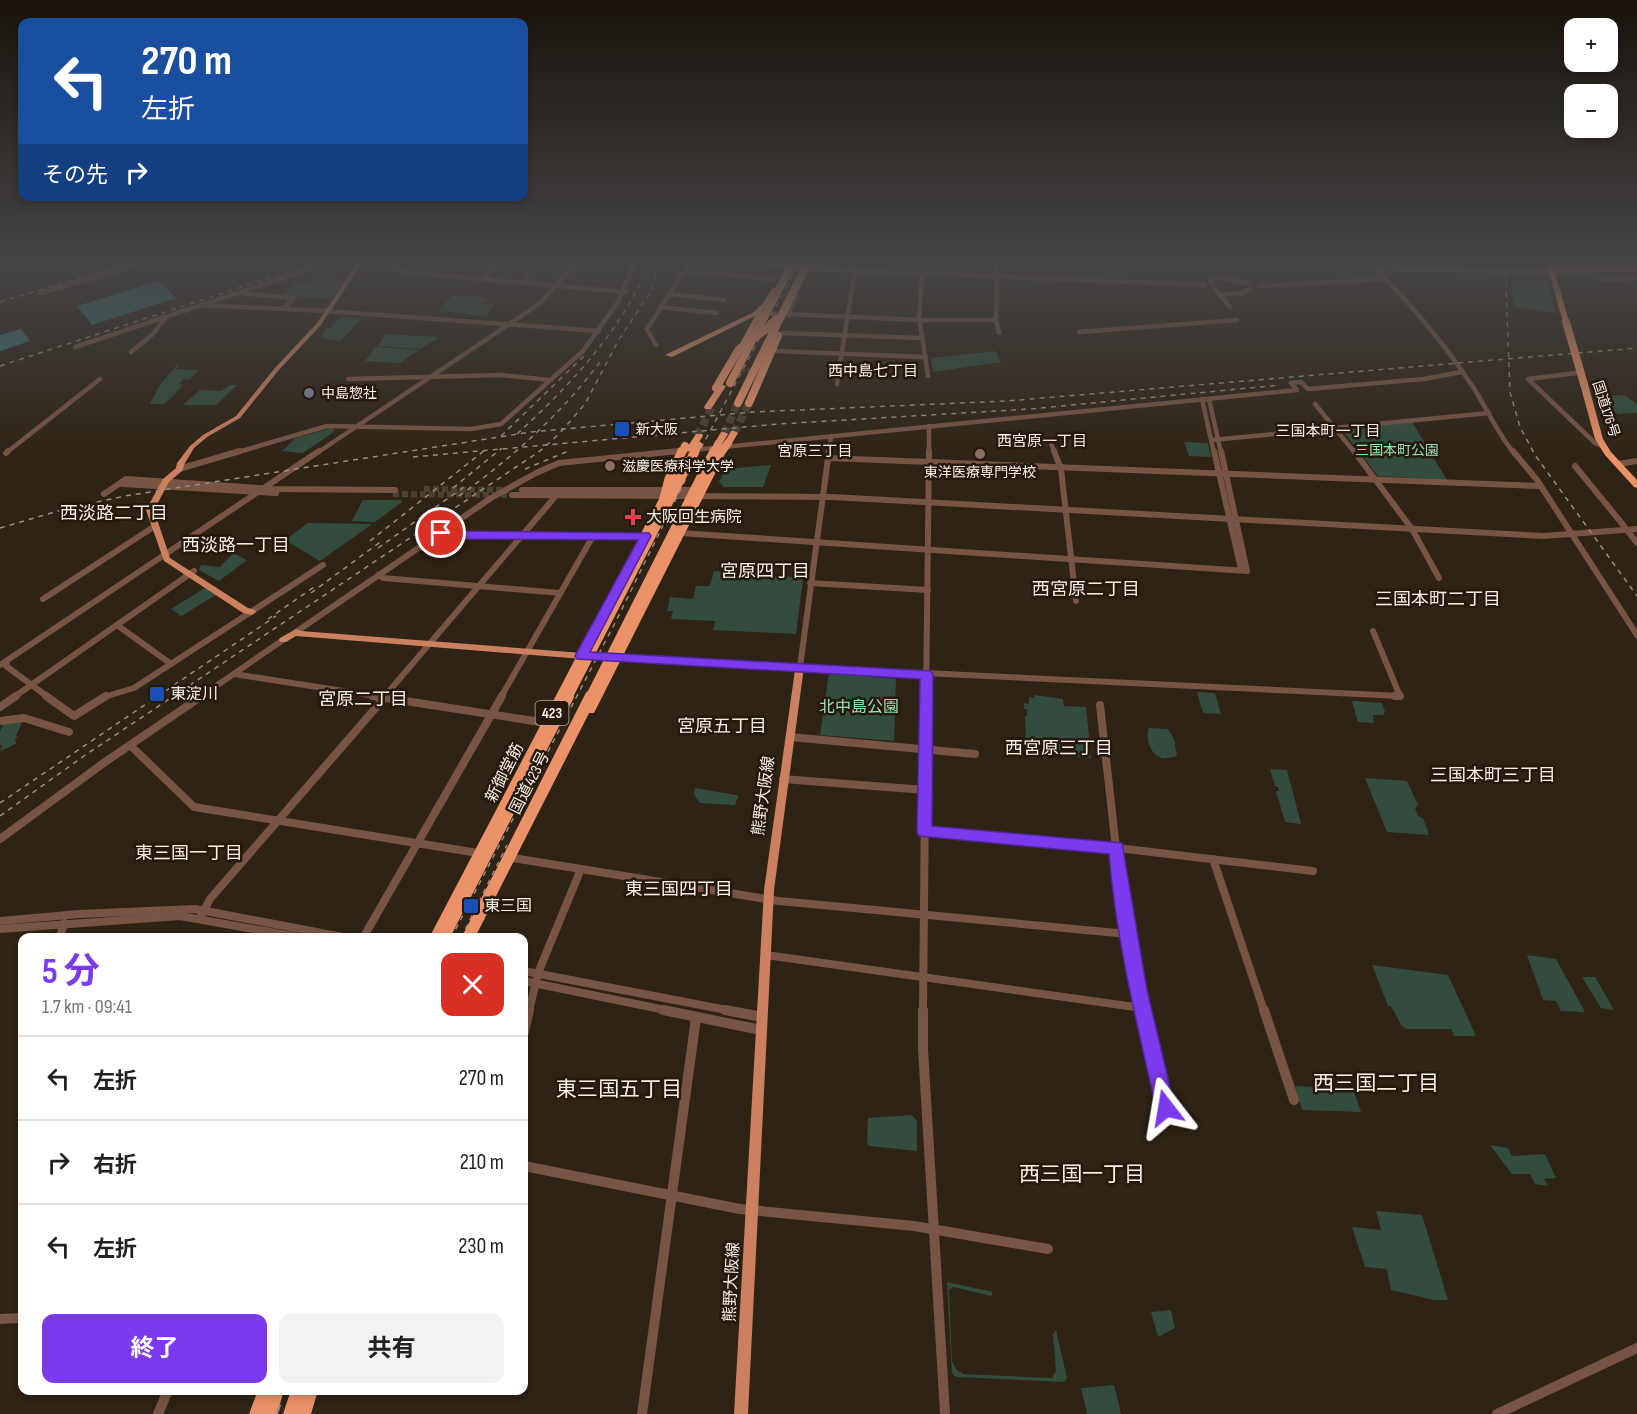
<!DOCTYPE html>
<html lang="ja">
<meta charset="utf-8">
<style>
body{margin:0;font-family:"Sofia Sans Condensed","Noto Sans JP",sans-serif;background:#f2f2f2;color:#202124;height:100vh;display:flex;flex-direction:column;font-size:22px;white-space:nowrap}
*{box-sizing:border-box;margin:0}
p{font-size:20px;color:#757577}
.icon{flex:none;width:33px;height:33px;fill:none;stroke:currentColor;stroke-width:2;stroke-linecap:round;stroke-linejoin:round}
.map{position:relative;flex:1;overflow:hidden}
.panel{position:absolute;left:18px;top:933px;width:510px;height:462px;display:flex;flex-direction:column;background:#fff;border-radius:12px;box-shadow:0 3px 9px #0003}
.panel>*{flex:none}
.top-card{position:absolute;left:18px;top:18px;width:510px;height:183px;border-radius:12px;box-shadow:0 3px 9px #0003;background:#1a4fa0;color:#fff;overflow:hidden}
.fabs{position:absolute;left:1564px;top:18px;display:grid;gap:12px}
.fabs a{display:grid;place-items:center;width:54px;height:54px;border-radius:12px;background:#fff;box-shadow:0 3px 9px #0003;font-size:30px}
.pin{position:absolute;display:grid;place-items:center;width:51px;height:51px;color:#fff;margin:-26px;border:3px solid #fff;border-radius:50%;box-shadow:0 2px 6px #0007}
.me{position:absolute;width:66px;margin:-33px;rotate:346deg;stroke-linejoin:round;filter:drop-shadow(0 0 4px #0008)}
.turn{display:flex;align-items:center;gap:21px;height:126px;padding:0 24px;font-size:27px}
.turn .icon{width:78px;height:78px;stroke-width:2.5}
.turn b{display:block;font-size:42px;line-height:51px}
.then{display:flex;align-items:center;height:57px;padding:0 24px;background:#0003;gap:12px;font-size:22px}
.round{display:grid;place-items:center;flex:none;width:63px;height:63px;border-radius:12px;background:#f2f2f2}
.summary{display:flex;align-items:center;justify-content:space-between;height:102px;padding:0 24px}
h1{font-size:36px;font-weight:700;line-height:45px;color:#7c3aed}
.cta{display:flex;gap:12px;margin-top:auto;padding:12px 24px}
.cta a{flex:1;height:69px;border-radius:12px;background:#7c3aed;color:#fff;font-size:24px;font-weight:700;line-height:69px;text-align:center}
.cta a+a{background:#f2f2f2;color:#202124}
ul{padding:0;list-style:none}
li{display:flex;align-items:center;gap:18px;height:84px;padding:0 24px;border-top:2px solid #e0e0e0}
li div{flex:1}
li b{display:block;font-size:22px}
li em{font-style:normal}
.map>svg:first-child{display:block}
.green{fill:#324d3d}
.water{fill:#387477}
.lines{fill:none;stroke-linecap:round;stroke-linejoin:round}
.minor-tunnel-far1{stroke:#4c4234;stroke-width:4.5;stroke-dasharray:4.5 2;stroke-linecap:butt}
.minor-tunnel{stroke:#4c4234;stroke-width:6;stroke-dasharray:6 3;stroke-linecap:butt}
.highway-tunnel{stroke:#4c4234;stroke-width:8;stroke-dasharray:8 4;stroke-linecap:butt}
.minor-far3{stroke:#785444;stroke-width:4.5}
.minor-far2{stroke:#785444;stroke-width:6}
.minor-far1{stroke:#785444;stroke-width:8}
.minor{stroke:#785444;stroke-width:10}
.major{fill:#cb805f;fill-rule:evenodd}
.highway{fill:#ec9269;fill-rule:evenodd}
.rail-far1{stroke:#988e83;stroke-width:1.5;stroke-dasharray:5 5;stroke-linecap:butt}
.rail{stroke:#988e83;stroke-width:2;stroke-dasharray:10 10;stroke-linecap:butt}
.highway-bridge-far2{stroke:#ec9269;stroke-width:8}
.highway-bridge-far1{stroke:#ec9269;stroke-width:9}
.highway-bridge{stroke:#ec9269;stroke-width:12}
.route{fill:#7c3aed;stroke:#51269a;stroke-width:1.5}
.worship-dot{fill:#6b7280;stroke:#24190c;stroke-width:2}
.transit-dot{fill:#1a4fb4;stroke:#24190c;stroke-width:2}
.education-dot{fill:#8d6e63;stroke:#24190c;stroke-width:2}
.health-dot{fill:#e0444e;stroke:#24190c;stroke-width:2}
.labels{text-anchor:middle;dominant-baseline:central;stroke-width:5;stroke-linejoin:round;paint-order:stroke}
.far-poi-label{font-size:14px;fill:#f8f0e7;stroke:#24190c;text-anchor:start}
.far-street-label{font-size:14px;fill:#f8f0e7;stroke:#24190c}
.far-park-label{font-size:14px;fill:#98e1b8;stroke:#24190c}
.far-neighbourhood-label{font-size:15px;fill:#f8f0e7;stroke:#24190c}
.shield{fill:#24190c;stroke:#b8b0a5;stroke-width:1.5}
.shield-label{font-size:15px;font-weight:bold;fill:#f8f0e7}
.poi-label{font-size:16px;fill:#f8f0e7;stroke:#24190c;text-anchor:start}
.park-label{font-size:16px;fill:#98e1b8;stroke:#24190c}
.street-label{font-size:16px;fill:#f8f0e7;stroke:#24190c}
.neighbourhood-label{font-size:18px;fill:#f8f0e7;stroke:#24190c}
.near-neighbourhood-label{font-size:21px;fill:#f8f0e7;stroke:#24190c}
</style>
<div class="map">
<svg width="1637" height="1414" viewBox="0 0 1637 1414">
<rect width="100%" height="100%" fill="#2e2315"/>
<g class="green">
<polygon points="315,278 344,280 332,299 282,296 295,283 308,283"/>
<polygon points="1511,280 1548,280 1553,303 1551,304 1554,305 1556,313 1514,307"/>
<polygon points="455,295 489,298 485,304 494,304 487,315 481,316 439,311 451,296"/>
<polygon points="341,317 362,318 341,341 324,339 321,334 327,328 331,328"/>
<polygon points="386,334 438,337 438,338 421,349 377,346"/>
<polygon points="376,347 419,350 400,363 365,361"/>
<polygon points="996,351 1001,362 933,372 931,358"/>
<polygon points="177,365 179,365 176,369 199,370 189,380 184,379 179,384 183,385 165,404 150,404 160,385"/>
<polygon points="230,385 237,385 216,405 183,405 200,390 221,391"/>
<polygon points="1624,395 1637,404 1637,413 1618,414 1611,409 1599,410 1595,397"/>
<polygon points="1412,422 1447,480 1378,476 1342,430"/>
<polygon points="332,428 335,431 303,453 282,451 296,438"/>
<polygon points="1184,442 1208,443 1211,457 1189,456"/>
<polygon points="771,465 763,487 724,487 719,482 725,469"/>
<polygon points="363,500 401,500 402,502 375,522 352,521"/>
<polygon points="308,523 370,524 371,525 320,561 285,540"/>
<polygon points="233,553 247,560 219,581 199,570 201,565 220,567"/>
<polygon points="714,571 803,578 796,634 713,630 715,621 671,619 673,611 667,611 670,597 693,599 696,586 710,586"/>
<polygon points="205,588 216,595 181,616 171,609"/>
<polygon points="829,673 896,679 894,741 820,735"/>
<polygon points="1197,692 1215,693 1221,714 1203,713"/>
<polygon points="1034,695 1063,699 1064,706 1086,707 1091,758 1045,755 1044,741 1026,740 1025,716 1027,716 1027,709 1024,709 1024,703 1029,704 1029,697 1034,698"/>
<polygon points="1352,701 1382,703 1385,712 1383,715 1373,715 1374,723 1358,722"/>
<polygon points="23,720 16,736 18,737 15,739 16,744 0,751 2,745 0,745 0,731 4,722"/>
<path d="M1149 728 1168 729 1174 739 1177 756C1173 757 1166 759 1162 758 1150 755 1145 737 1149 728Z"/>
<polygon points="1270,769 1287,770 1301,824 1285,822 1276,791 1279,791 1278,787 1275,786"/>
<polygon points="1365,778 1407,781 1418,805 1415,808 1418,816 1423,818 1429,835 1387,832"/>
<polygon points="695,788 736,795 738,796 735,805 700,803 694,795"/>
<polygon points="1527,955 1556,959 1585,1012 1561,1011 1556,1001 1543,1000"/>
<polygon points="1372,965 1448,975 1476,1036 1454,1036 1451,1029 1406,1029 1401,1025 1391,1006 1388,1006"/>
<polygon points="1582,977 1595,977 1614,1010 1601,1008"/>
<polygon points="1295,1086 1353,1089 1361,1112 1302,1110"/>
<polygon points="912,1115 917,1121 917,1151 870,1146 867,1144 868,1118"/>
<polygon points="1490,1145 1508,1148 1512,1156 1545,1154 1556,1178 1544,1179 1548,1186 1535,1184 1530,1174 1512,1174"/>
<polygon points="1376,1211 1422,1215 1448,1300 1434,1300 1391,1290 1387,1269 1365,1267 1352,1227 1381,1230"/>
<polygon points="947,1282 993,1292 991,1296 953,1287 949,1290 952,1361 956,1369 963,1374 1052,1378 1056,1371 1053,1334 1056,1330 1067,1378 1064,1382 956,1377 952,1373"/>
<polygon points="1171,1310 1175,1328 1158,1337 1151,1312"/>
<polygon points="1114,1385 1121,1414 1087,1414 1081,1388"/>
</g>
<g class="water">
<polygon points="159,281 176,298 92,325 77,306"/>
<polygon points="21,329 30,341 0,351 0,335"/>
</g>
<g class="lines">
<polyline class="minor-tunnel-far1" points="734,369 764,373"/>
<g class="minor-tunnel">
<polyline points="424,489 509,490"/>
<polyline points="393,494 512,495"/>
</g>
<g class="highway-tunnel">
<polyline points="734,433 749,403"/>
<polyline points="724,434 738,403"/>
<polyline points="697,436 713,405"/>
</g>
<g class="minor-far3">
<polyline points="383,262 403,272 626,292"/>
<polyline points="705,262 736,265"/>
<polyline points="733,262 816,269 1205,285"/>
<polyline points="923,262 919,317 928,376"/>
<polyline points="1177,262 1205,265"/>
<path d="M1368 262C1408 300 1444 343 1475 390 1488 411 1498 434 1514 453"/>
<polyline points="1376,269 1592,272"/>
<polyline points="684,271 773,279"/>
<polyline points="1217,277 1247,283"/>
<polyline points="483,279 498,262"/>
<polyline points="1210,279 1211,282"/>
<polyline points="1602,280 1637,278"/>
<polyline points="522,283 535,262"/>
<polyline points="1259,286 1386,279"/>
<polyline points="1214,288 1230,307"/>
<polyline points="41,293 144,262"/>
<polyline points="238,293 294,298 283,309"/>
<polyline points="668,294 724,300"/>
<polyline points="1220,295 1242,293 1250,289"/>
<polyline points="201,305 326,311 599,331"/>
<polyline points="660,307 717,313"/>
<polyline points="763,313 919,320 996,320 997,262"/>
<polyline points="788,315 797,295"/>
<polyline points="996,320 999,333"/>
<polyline points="1079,332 1237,320"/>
<polyline points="781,333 922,338"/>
<polyline points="656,345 647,329 690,262"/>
<polyline points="75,347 331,262"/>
<polyline points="776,351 926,357"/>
<polyline points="131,352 153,334 166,317"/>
<polyline points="1576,373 1528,379 1595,443 1604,447"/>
<polyline points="348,379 500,375 551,380"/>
<polyline points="837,384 856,262"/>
<polyline points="1202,399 1214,453"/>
<polyline points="1209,399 1221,453"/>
<polyline points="1315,404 1355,453"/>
<polyline points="1212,440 1489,413"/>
<polyline points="1050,441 1055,453"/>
<polyline points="6,453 100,379"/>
<polyline points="235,453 327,426 471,429 501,424 583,351 618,302 635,262"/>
<polyline points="317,453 539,304 577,262"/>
<polyline points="663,453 1297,390 1291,383 1301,382 1308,389 1424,379 1461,372"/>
<polyline points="829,453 831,436"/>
<polyline points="929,453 929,426"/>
</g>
<g class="minor-far2">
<polyline points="829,451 800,667 1400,696 1373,631"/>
<polyline points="1054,451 1061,469 1076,601"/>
<polyline points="1214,451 1241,569"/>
<polyline points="1354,451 1412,529 1439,578"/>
<polyline points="1513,451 1537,480 1637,635"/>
<polyline points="6,453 8,451"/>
<polyline points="828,458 1539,486"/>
<polyline points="1618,464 1637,461"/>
<polyline points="1575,466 1624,526"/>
<polyline points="179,469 240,451"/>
<polyline points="122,484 276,493"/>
<polyline points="522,490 697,490"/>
<polyline points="104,494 126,479 273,489 395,490"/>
<polyline points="512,495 832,497 1543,536 1637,529"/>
<polyline points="1626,529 1637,543"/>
<polyline points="441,533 447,535 645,536"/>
<polyline points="680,533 1247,571 1221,451"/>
<polyline points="378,575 383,578 560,593"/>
<polyline points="810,583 928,590"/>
<polyline points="43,599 155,526"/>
<polyline points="117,625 171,664"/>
<polyline points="296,632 491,498 536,473 559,463 679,451"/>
<polyline points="7,661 6,666 48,697"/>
<polyline points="0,665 319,451"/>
<polyline points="234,674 382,697"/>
<polyline points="14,697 194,571"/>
<polyline points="104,697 134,688 323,565"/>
<polyline points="200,697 283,640"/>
<polyline points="384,697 554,498"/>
<polyline points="501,697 593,536"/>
<polyline points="926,697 929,451"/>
</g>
<g class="minor-far1">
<polyline points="46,696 74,716 106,696"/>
<polyline points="373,696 547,723"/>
<polyline points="1395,696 1400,696"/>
<polyline points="1100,705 1117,857 1143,1011"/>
<polyline points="0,707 16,696"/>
<polyline points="0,721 24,718 69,732"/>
<polyline points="790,737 975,754"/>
<polyline points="130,745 194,807 478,853"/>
<polyline points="783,779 925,790"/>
<polyline points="924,832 1075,843 1313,871"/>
<polyline points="0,839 105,762 202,696"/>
<polyline points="513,858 779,901 1128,934"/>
<polyline points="1213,859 1264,1011"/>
<polyline points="200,918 210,899 386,696"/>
<polyline points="0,921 79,914 195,909 348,938"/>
<polyline points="0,929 180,916 304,938"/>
<polyline points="59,938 65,923"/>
<polyline points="363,938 502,696"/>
<polyline points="766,955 1142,1008"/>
<polyline points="524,971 732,1011"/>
<polyline points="524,981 670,1011"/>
<polyline points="529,1011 538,973 581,869"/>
<polyline points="923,1011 926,696"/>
</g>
<g class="minor">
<polyline points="663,1010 761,1030"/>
<polyline points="725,1010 762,1017"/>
<polyline points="923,1010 923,1049 945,1414"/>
<polyline points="1142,1010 1166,1108"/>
<polyline points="1264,1010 1294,1100"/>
<polyline points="524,1032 529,1010"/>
<polyline points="524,1166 740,1209 914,1226 1048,1249"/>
<polyline points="0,1319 22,1318"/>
<polyline points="158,1414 168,1390"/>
<polyline points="642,1414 696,1018"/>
<polyline points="1497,1414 1637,1348"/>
</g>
<g class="major">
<polygon points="358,262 363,262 321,325 278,371 240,418 207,437 194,448 185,463 182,471 169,482 154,510 170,558 248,608 255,610 256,612 252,615 243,613 164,561 146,510 163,479 176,468 177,463 190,446 203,435 236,416 274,369 317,323"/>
<polygon points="296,629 301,631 582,653 803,665 804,667 774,890 748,1414 734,1414 764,890 795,670 582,659 296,636 286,642 280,642 279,640 280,638"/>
</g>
<g class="highway">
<polygon points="1546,262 1552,262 1554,269 1563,267 1637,268 1637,272 1563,271 1555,272 1569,322 1566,324 1563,322"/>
<polygon points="772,288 777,289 769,304 762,311 764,313 757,322 743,353 736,351 755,316 672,357 665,355 754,312 763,303"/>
<polygon points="1581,382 1588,384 1603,439 1611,452 1637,480 1637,488 1634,487 1605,455 1595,439 1580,384"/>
<polygon points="719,384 726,386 711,409 705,409 704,407"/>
<polygon points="731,431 734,431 738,433 731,445 725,445 724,443"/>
<polygon points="721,432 724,432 728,434 721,446 715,446 714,444"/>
<polygon points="696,434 702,434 703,436 693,451 687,451 686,449"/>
<polygon points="720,448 726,448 727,450 594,713 586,713 585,710"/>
<polygon points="681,457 687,457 688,459 442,938 429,938"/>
<polygon points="258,1390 284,1390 277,1414 249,1414"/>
<polygon points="291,1390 318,1390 311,1414 283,1414"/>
</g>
<g class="rail-far1">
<polyline points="1505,262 1510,392 1520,427 1535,455 1637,596"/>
<polyline points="0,302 132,262"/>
<polyline points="0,366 318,262"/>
<path d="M517 434C568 387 625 328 649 262"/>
<polyline points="501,436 585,355"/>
<polyline points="413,457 778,424 1030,409 1280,385"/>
<polyline points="525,469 571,450"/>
<polyline points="453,488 502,448"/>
<path d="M459 496C513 457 560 415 600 362"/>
<polyline points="0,528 65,509 125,496 531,432 753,412 1007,401 1637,348"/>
<polyline points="370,541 485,450"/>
<polyline points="378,548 464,487"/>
<polyline points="311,593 383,540"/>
<polyline points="268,619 314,587"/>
<polyline points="0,803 276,616"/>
<polyline points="0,816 84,756 540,451 559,434 585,404 618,341 651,291 660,262"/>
<polyline points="451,938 617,619 700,450 800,262"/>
<polyline points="461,938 507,845"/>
</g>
<polyline class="rail" points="277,1414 285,1390"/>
<g class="highway-bridge-far2">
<polyline points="1566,322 1584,384"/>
<polyline points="730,383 793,262"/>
<polyline points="716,388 739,349 768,328 776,319"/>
<polyline points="738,403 808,262"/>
<polyline points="749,403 778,336"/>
<polyline points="723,450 728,443"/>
<polyline points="682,453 685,446"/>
<polyline points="694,453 698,445"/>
<polyline points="714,453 718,444"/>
</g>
<g class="highway-bridge-far1">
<polyline points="663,502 669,479 682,451"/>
<polyline points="568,697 695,451"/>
<polyline points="590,697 714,451"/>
</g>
<g class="highway-bridge">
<polyline points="443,938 568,696"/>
<polyline points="468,938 591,696"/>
</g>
</g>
<linearGradient id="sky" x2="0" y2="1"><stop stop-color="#19130c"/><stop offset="0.57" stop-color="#464546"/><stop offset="1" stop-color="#464546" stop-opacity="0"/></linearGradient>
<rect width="1637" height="460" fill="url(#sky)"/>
<path class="route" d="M441 529 448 531 649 533 651 536 590 652 931 671 933 675 932 826 1122 843 1147 990 1175 1108 1172 1115 1166 1117 1159 1115 1156 1108C1137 1024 1116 940 1109 854L919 836 917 832 920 679 577 659 575 656 638 540 447 539 435 533Z"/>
<circle class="worship-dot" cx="309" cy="393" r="6"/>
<g class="transit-dot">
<rect x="614" y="421" width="16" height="16" rx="3"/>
<rect x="149" y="686" width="16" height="16" rx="3"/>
<rect x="463" y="898" width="16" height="16" rx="3"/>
</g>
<g class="education-dot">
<circle cx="980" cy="454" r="6"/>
<circle cx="610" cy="466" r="6"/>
</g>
<path class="health-dot" d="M630 508h6v6h6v6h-6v6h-6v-6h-6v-6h6z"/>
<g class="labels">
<g class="far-poi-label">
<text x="321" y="393">中島惣社</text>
<text x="636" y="429">新大阪</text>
<text x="622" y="466">滋慶医療科学大学</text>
<text x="980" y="472" text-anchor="middle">東洋医療専門学校</text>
</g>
<g class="far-street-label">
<text transform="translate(1606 409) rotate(72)">国道176号</text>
</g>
<g class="far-park-label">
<text x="1397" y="450">三国本町公園</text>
</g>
<g class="far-neighbourhood-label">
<text x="873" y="371">西中島七丁目</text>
<text x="1328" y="431">三国本町一丁目</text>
<text x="1042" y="441">西宮原一丁目</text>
<text x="815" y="451">宮原三丁目</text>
</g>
<rect class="shield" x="535.5" y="701" width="33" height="24" rx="4.5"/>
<g class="shield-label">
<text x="552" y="713">423</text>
</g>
<g class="poi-label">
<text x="646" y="517">大阪回生病院</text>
<text x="170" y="694">東淀川</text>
<text x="484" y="906">東三国</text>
</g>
<g class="park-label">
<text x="859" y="707">北中島公園</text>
</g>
<g class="street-label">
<text transform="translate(505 773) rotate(-63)">新御堂筋</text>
<text transform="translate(530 783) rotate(-63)">国道423号</text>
<text transform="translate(764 796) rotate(-82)">熊野大阪線</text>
<text transform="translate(732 1282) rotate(-87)">熊野大阪線</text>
</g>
<g class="neighbourhood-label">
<text x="114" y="513">西淡路二丁目</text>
<text x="236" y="545">西淡路一丁目</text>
<text x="765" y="571">宮原四丁目</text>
<text x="1086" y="589">西宮原二丁目</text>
<text x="1438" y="599">三国本町二丁目</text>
<text x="363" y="699">宮原二丁目</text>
<text x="722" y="726">宮原五丁目</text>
<text x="1059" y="748">西宮原三丁目</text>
<text x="1493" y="775">三国本町三丁目</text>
<text x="189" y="853">東三国一丁目</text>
<text x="679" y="889">東三国四丁目</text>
</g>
<g class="near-neighbourhood-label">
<text x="1376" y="1083">西三国二丁目</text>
<text x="619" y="1089">東三国五丁目</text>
<text x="1082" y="1174">西三国一丁目</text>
</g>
</g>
</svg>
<div class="fabs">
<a>+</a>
<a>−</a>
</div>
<div class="pin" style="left:441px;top:533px;background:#d93025"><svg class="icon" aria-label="arrive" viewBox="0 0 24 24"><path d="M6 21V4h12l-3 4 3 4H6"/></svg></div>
<svg class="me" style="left:1166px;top:1108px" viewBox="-20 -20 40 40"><path d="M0-17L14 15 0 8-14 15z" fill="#7c3aed" stroke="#fff" stroke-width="4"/></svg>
<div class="top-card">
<div class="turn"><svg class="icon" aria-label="left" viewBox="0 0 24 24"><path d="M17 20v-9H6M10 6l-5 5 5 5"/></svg><div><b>270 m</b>左折</div></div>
<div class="then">その先<svg class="icon" aria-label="right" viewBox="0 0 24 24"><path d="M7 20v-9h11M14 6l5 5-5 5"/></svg></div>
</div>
<section class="panel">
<div class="summary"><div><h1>5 分</h1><p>1.7 km · 09:41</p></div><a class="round" style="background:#d93025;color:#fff"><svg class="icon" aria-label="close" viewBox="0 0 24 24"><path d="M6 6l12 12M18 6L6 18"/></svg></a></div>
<ul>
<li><svg class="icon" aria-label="left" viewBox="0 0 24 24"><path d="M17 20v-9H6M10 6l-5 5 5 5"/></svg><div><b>左折</b></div><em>270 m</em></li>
<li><svg class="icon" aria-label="right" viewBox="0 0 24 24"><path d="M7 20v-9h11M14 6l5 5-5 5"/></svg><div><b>右折</b></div><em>210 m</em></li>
<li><svg class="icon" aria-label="left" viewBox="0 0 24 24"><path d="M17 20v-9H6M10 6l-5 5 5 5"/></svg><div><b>左折</b></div><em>230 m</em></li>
</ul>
<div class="cta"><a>終了</a><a>共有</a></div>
</section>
</div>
